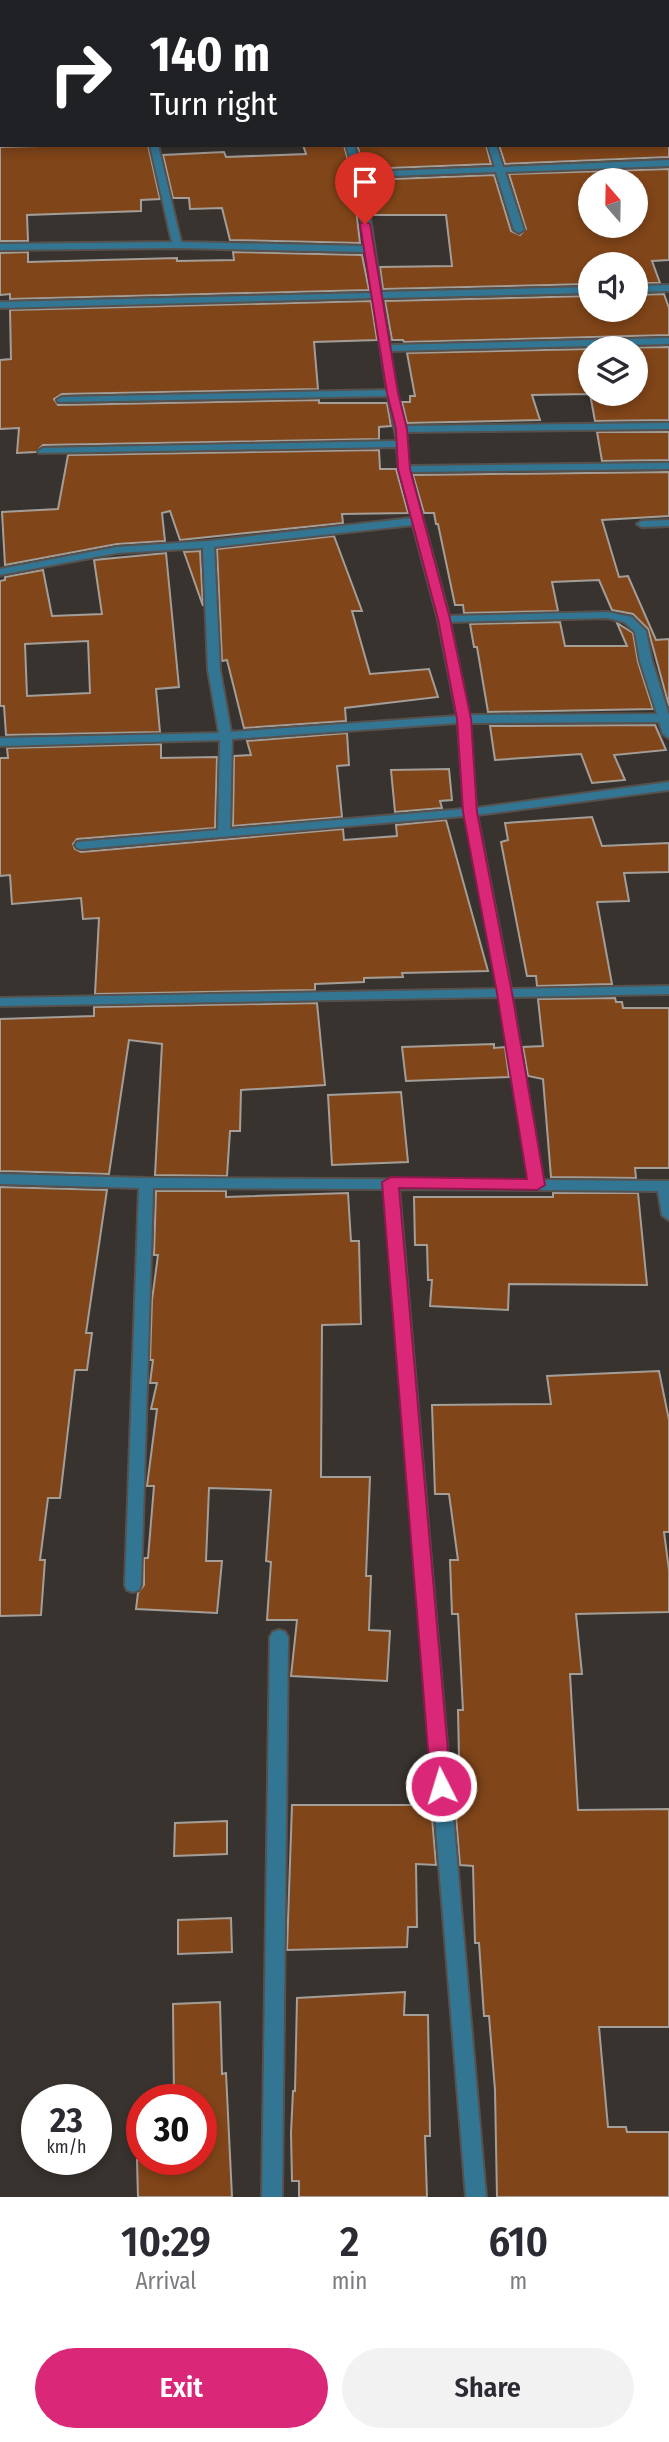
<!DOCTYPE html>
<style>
body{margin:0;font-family:"Fira Sans Condensed",sans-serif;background:#f2f2f3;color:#2b2b33;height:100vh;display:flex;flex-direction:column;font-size:26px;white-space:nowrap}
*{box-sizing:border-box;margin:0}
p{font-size:23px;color:#7c7c81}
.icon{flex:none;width:38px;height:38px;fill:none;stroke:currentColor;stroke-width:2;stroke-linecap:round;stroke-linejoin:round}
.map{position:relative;height:2197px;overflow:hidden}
.sheet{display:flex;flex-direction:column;background:#fff;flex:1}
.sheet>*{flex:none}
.top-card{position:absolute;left:0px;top:0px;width:670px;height:147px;box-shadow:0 4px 10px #0003;background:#202124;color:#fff;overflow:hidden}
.needle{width:46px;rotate:340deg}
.fabs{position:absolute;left:578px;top:168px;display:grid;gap:14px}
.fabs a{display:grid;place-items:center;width:70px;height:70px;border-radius:50%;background:#fff;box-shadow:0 4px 10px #0003;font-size:35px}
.speed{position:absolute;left:21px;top:2084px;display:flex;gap:14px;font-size:35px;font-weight:700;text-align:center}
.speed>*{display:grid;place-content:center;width:91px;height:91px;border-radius:50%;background:#fff;box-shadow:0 4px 10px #0003;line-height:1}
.speed small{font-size:18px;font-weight:400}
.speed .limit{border:10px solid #d22;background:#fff;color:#111}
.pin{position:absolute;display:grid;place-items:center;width:60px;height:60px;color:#fff;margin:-72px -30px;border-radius:50% 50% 50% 0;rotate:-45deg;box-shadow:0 0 7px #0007}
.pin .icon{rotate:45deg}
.me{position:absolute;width:77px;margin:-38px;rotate:355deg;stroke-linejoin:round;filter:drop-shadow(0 0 5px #0008)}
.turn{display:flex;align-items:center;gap:24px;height:147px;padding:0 35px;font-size:32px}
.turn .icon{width:91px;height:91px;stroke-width:2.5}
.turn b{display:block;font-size:49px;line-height:60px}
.eta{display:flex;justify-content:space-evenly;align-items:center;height:119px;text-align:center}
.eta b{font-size:42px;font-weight:600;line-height:49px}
.cta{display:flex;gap:14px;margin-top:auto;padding:14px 35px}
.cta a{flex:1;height:80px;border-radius:42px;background:#db2777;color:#fff;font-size:28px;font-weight:600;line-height:80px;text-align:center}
.cta a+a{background:#f2f2f3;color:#2b2b33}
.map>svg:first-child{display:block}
.building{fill:#804519;stroke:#a49e99;stroke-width:2;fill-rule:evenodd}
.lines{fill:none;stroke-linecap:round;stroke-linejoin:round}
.minor-casing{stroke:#56514d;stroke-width:4}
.tertiary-casing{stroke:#56514d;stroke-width:4}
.minor{fill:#327694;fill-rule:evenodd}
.tertiary{fill:#327694;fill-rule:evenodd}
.route{fill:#db2777;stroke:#8e194d;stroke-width:2}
</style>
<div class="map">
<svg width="669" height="2197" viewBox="0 0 669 2197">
<rect width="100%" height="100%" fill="#38332f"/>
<g class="building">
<polygon points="80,145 148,145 160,199 141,200 141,211 27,215 28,241 0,241 0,147"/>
<polygon points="303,145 344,145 352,176 360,243 230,240 222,208 190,209 189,198 173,198 163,155 224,152 226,157 306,154"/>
<polygon points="357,145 486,145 491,164 365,169"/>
<polygon points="499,145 669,145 669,157 505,164"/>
<path d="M669 169V260L652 261 660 283H635V264H590V284L383 289 380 267 452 266 446 215H372L367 180 494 175 511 231 520 235 526 229 509 174ZM590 180H635V226H590Z"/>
<polygon points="28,252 28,262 177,258 177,261 234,260 233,252 362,255 369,290 10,299 10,294 0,295 0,253"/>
<polygon points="664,294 669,308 669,335 404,342 403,340 392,340 385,301 590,296 590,310 635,310 635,295"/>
<polygon points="371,301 377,340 314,342 318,389 62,394 54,399 58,405 319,400 319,403 387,403 391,426 379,427 379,439 43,445 36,452 17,453 19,428 0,429 0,360 11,359 10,310"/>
<polygon points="669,347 669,420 595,421 590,394 532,395 540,420 407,423 402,402 410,402 410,396 415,396 407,353 590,349 590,394 635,394 635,348 604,348"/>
<polygon points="597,432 669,432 669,460 602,461"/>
<polygon points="379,450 380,469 396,469 408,513 342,514 343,523 180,540 170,511 162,513 165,541 117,544 5,565 2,512 58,509 68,455"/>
<polygon points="669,472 669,516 602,520 619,577 628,576 656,640 669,639 669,706 648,629 633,614 612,610 599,580 552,582 558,611 464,613 463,605 455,605 438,524 436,524 434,513 424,513 413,475"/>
<polygon points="334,536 362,611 352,611 370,674 429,669 438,697 345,708 346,721 244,728 227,660 222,661 217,549"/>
<polygon points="200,551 203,606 184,552"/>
<path d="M166 553 179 687 156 689 160 732 6 735 4 706H0V581L5 580V577L43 570 52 616 102 614 94 560ZM88 641 90 693 27 696 25 644Z"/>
<polygon points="560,622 565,646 627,646 617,623 633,633 638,662 653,709 488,712 477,647 474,647 470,624"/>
<polygon points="655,725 666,750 614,755 625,780 592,783 581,754 495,760 490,726"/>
<polygon points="347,733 349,765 337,766 342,817 233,826 234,756 251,755 247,741"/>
<polygon points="161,744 161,758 217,757 215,828 77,839 73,844 75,849 81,852 343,829 344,840 397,836 396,825 446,820 488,971 402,973 403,977 364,978 364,982 315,984 315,990 95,994 99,918 83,919 81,898 12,904 10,875 0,876 0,758 8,758 7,748"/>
<polygon points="449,769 452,800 440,801 442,808 395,812 391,770"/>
<polygon points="592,817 602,846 669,843 669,872 624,873 629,901 597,902 612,984 537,986 536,976 527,976 501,842 508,840 505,823"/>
<polygon points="615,998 616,1002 622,1002 623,1008 669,1008 669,1168 635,1168 636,1178 551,1177 543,1079 528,1076 523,1047 543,1046 538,999"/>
<polygon points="317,1003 325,1085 241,1090 240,1131 230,1131 227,1176 155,1175 162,1044 129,1040 109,1174 0,1171 0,1019 94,1016 94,1007"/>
<polygon points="494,1044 494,1048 505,1047 509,1077 406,1081 402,1047"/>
<polygon points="401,1092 408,1162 332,1165 328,1095"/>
<polygon points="0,1187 107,1190 86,1333 92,1333 87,1370 75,1370 60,1498 48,1498 40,1560 45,1560 41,1615 0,1616"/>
<polygon points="156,1191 226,1191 226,1197 348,1193 351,1241 359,1241 361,1324 322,1325 321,1477 370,1477 366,1576 371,1576 369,1630 390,1631 387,1681 291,1676 297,1620 267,1620 271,1562 266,1561 271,1490 209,1488 206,1561 222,1561 217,1613 136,1609 138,1593 144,1585 144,1558 148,1558 154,1486 147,1486 157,1409 151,1409 157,1383 150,1383 153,1360 150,1360 152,1300 158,1255 154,1255"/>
<polygon points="553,1193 638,1193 647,1285 509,1284 508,1310 430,1306 432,1280 428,1280 427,1245 415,1245 414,1197 553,1197"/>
<polygon points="659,1371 669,1420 669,1532 664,1532 669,1570 669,1612 576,1614 582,1674 570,1674 578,1810 669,1809 669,2027 599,2027 608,2127 626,2127 627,2132 669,2132 669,2197 497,2197 495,2090 489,2016 484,2016 479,1943 475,1943 473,1866 460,1865 455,1805 460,1805 458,1710 463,1710 458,1614 452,1614 450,1560 458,1560 449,1494 435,1494 432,1405 551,1404 547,1376"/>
<polygon points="292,1805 431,1805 436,1865 416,1864 417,1927 408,1927 407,1947 287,1950"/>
<polygon points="227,1821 227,1854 174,1856 175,1823"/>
<polygon points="231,1918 232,1952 178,1954 178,1920"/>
<polygon points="405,1992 404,2015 428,2015 430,2136 425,2136 427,2197 299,2197 299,2181 292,2181 291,2133 293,2091 295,2091 297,1998"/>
<polygon points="220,2002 222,2074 226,2073 232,2197 138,2197 137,2160 201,2160 201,2100 174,2100 173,2004"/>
</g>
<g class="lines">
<g class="minor-casing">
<g id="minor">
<polygon points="414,0 443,0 411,2"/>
<rect x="0" y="16" width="2" height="4"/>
<rect x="0" y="57" width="2" height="4"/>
<rect x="0" y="134" width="2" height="6"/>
<path d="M150 145H158L181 242 365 246 355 175 346 145H354L363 172 495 167 488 145H496L503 167 669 160V166L505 172 524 230 519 233 514 230 496 172 364 177 381 292 590 287V293L382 298 390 345 669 338V344L390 351 397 393 405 426 669 423V429L406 432 409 466 669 463V469L410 472 449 616 607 612 632 617 646 631 652 661 669 715V738L663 734 659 722 470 723 476 808 669 782V790L477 815 511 989 669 986V994L512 997 543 1180 669 1181V1220L662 1215 658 1191 399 1189 486 2197H466L384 1189 153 1188 141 1585 139 1590 133 1592 127 1590 125 1585 139 1188 0 1184V1174L146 1178 529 1180 499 997 0 1006V998L498 989 465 816 81 849 77 848 75 845 77 842 218 830 220 740 0 746V738L219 733 208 670 203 548 117 553 0 575V569L117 547 208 541 412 518 399 469 397 447 39 453 38 451 43 448 397 441 388 396 58 402 57 400 62 397 387 390 373 298 0 308V302L372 293 366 252 177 248 0 250V244L172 242ZM413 525 438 619 457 716 231 732 220 670 214 547ZM607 618 624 622 635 632 640 661 657 714 469 715 450 622ZM458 723 464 809 230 829 232 739Z"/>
<polygon points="669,285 669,291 635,292 635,286"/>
<polygon points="669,520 669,526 642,527 637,524 642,521"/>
<polygon points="279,1630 285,1632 288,1637 282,2197 262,2197 270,1637 273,1632"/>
</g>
</g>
<g class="tertiary-casing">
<g id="tertiary">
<polygon points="580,0 588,0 590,2 581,2"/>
<rect x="668" y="104" width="1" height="5"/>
</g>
</g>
<use href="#minor" class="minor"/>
<use href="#tertiary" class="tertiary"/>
</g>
<polygon class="route" points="365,221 370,224 398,393 407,429 410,469 450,619 471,719 477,812 512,993 545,1185 537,1190 399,1188 451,1786 448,1792 441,1794 434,1792 431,1786 382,1182 391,1177 527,1179 497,993 463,812 457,719 438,619 398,469 396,429 387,393 360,224"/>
</svg>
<div class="fabs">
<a><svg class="needle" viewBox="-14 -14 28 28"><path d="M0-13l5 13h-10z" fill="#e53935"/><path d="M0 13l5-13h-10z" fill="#7c7c81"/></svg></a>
<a><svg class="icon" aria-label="sound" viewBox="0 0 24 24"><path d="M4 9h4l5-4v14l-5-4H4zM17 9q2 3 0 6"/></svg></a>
<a><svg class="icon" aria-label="layers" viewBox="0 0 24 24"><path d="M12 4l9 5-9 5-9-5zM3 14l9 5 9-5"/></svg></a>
</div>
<div class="speed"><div>23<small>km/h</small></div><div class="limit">30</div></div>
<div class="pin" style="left:365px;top:224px;background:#d93025"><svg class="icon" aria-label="arrive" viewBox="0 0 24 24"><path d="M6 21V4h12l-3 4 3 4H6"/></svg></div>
<svg class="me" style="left:441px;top:1786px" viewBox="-20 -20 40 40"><circle r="17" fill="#db2777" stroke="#fff" stroke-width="3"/><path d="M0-11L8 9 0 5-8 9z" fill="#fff"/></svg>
<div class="top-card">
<div class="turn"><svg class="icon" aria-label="right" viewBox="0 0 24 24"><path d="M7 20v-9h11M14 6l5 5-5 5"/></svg><div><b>140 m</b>Turn right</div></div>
</div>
</div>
<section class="sheet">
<div class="eta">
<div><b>10:29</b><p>Arrival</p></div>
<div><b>2</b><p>min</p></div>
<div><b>610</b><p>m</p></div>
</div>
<div class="cta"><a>Exit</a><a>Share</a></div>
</section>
